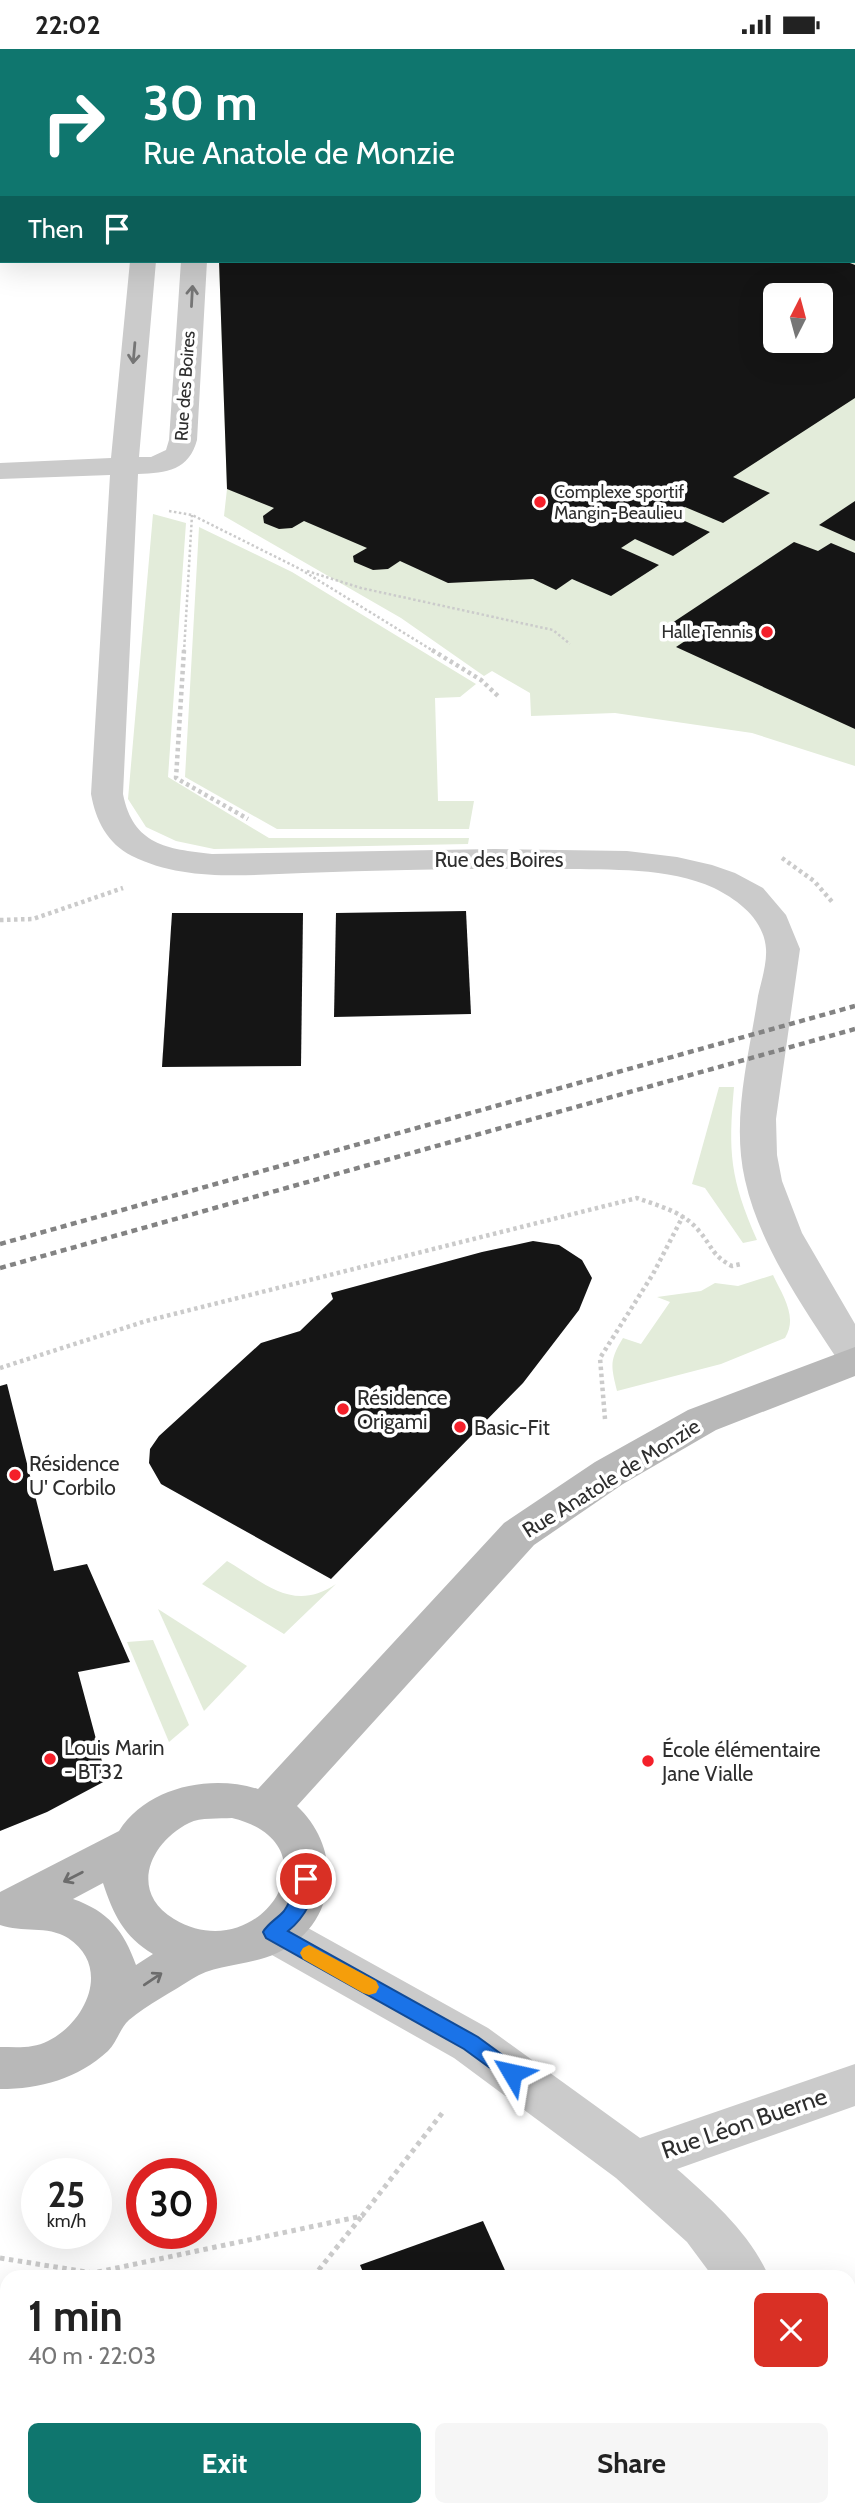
<!DOCTYPE html>
<meta charset="utf-8">
<style>
body{margin:0;font-family:Cabin,sans-serif;background:#f6f6f6;color:#222;height:100vh;display:flex;flex-direction:column;font-size:26px;white-space:nowrap}
*{box-sizing:border-box;margin:0}
p{font-size:23px;color:#767676}
.icon{flex:none;width:38px;height:38px;fill:none;stroke:currentColor;stroke-width:2;stroke-linecap:round;stroke-linejoin:round}
.map{position:relative;flex:1;overflow:hidden}
.details{position:absolute;left:0px;top:2221px;width:856px;height:247px;display:flex;flex-direction:column;background:#fff;border-radius:21px 21px 0 0;box-shadow:0 7px 28px #0002}
.details>*{flex:none}
.guide{position:absolute;left:0px;top:0px;width:856px;height:214px;box-shadow:0 7px 28px #0002;background:#0f766e;color:#fff;overflow:hidden}
.needle{width:46px;rotate:6deg}
.tools{position:absolute;left:763px;top:234px;display:grid;gap:14px}
.tools a{display:grid;place-items:center;width:70px;height:70px;border-radius:10px;background:#fff;box-shadow:0 7px 28px #0002;font-size:35px}
.speed{position:absolute;left:21px;top:2109px;display:flex;gap:14px;font-size:35px;font-weight:700;text-align:center}
.speed>*{display:grid;place-content:center;width:91px;height:91px;border-radius:50%;background:#fff;box-shadow:0 7px 28px #0002;line-height:1}
.speed small{font-size:18px;font-weight:400}
.speed .limit{border:10px solid #d22;background:#fff;color:#111}
.pin{position:absolute;display:grid;place-items:center;width:60px;height:60px;color:#fff;margin:-30px;border:4px solid #fff;border-radius:50%;box-shadow:0 2px 7px #0007}
.me{position:absolute;width:77px;margin:-38px;rotate:306deg;stroke-linejoin:round;filter:drop-shadow(0 0 5px #0008)}
.turn{display:flex;align-items:center;gap:24px;height:147px;padding:0 28px;font-size:32px}
.turn .icon{width:91px;height:91px;stroke-width:2.5}
.turn b{display:block;font-size:49px;line-height:60px}
.then{display:flex;align-items:center;height:66px;padding:0 28px;background:#0003;gap:14px;font-size:26px}
.round{display:grid;place-items:center;flex:none;width:74px;height:74px;border-radius:10px;background:#f6f6f6}
.overview{display:flex;align-items:center;justify-content:space-between;height:119px;padding:0 28px}
h1{font-size:42px;font-weight:700;line-height:52px}
.cta{display:flex;gap:14px;margin-top:auto;padding:14px 28px}
.cta a{flex:1;height:80px;border-radius:10px;background:#0f766e;color:#fff;font-size:28px;font-weight:700;line-height:80px;text-align:center}
.cta a+a{background:#f6f6f6;color:#222}
.status{display:flex;justify-content:space-between;align-items:center;height:49px;padding:0 35px;background:#fff;direction:ltr}
.status svg{height:19px;fill:currentColor}
.map>svg:first-child{display:block}
.green{fill:#e3ecda;fill-rule:evenodd}
.building{fill:#151515;fill-rule:evenodd}
.lines{fill:none;stroke-linecap:round;stroke-linejoin:round}
.path-far2{stroke:#cbcbcb;stroke-width:2.5;stroke-dasharray:2.5 2.5;stroke-linecap:butt}
.path-far1{stroke:#cbcbcb;stroke-width:4.5;stroke-dasharray:3.5 3.5;stroke-linecap:butt}
.path{stroke:#cbcbcb;stroke-width:5;stroke-dasharray:4.5 4.5;stroke-linecap:butt}
.lane{fill:#cbcbcb;fill-rule:evenodd}
.street{fill:#cbcbcb;fill-rule:evenodd}
.secondary{fill:#b8b8b8;fill-rule:evenodd}
.rail{stroke:#838383;stroke-width:4.5;stroke-dasharray:6 4.5;stroke-linecap:butt}
.oneway{stroke:#757575}
.oneway2{stroke:#6c6c6c}
.route{fill:#1a73e8;stroke:#114b97;stroke-width:2}
.slow{fill:#f59e0b}
.poi-dot{fill:#f4202a;stroke:#fff;stroke-width:2.5}
.labels{text-anchor:middle;dominant-baseline:central;stroke-width:7;stroke-linejoin:round;paint-order:stroke}
.far-street-label{font-size:18px;fill:#2e2e2e;stroke:#fff}
.far-poi-label{font-size:18px;fill:#2e2e2e;stroke:#fff;text-anchor:start}
.street-label{font-size:21px;fill:#2e2e2e;stroke:#fff}
.poi-label{font-size:21px;fill:#2e2e2e;stroke:#fff;text-anchor:start}
.near-street-label{font-size:24px;fill:#2e2e2e;stroke:#fff}
</style>
<div class="status"><b>22:02</b><svg viewBox="0 0 49 12"><path d="M0 12V9h3v3zM5 12V6h3v6zM10 12V3h3v9zM15 12V0h3v12zM26 1h20v11H26zM47 4h2v5h-2z"/></svg></div>
<div class="map">
<svg width="855" height="2467" viewBox="0 0 855 2467">
<rect width="100%" height="100%" fill="#fff"/>
<g class="green">
<path d="M855 176V717L752 684 615 664 531 667 530 644 492 622 484 627 401 569 224 467 227 440 219 212H854ZM775 247H821V292H775Z"/>
<polygon points="153,465 186,474 168,728 269,789 469,789 468,795 214,800 176,792 146,778 128,750"/>
<polygon points="199,478 292,523 476,635 460,648 435,649 438,752 474,752 469,780 277,780 185,728"/>
<path d="M719 1038H734C728 1104 730 1129 757 1191L743 1194 705 1139 692 1135Z"/>
<path d="M773 1226C783 1247 798 1268 785 1289L721 1315 617 1342C611 1317 609 1312 623 1289L641 1295 670 1253 657 1248 701 1242 715 1234 738 1237Z"/>
<path d="M227 1512C265 1534 293 1564 336 1535L284 1585 202 1535Z"/>
<polygon points="158,1560 247,1617 204,1662"/>
<polygon points="153,1591 189,1676 169,1693 127,1593"/>
</g>
<g class="building">
<path d="M219 212H845L855 216V349L733 428 770 444 723 474 685 458 671 466 710 483 673 507 635 490 621 499 659 516 611 547 572 530 556 541 533 530 448 534 400 512 388 520 373 521 354 513 353 507 367 499 304 472 292 479 279 480 264 474 263 467 274 459 227 440ZM775 247H821V292H775Z"/>
<polygon points="855,452 855,492 819,476"/>
<polygon points="794,493 818,502 831,494 855,504 855,680 676,598 691,588 666,578"/>
<polygon points="466,862 471,965 334,968 336,864"/>
<polygon points="172,864 303,864 301,1017 162,1018"/>
<polygon points="533,1192 559,1196 582,1211 592,1229 579,1261 523,1334 331,1530 161,1435 149,1414 150,1400 159,1387 261,1294 300,1282 333,1250 331,1244 482,1203"/>
<polygon points="7,1335 54,1522 87,1515 130,1613 78,1623 107,1731 47,1763 0,1782 0,1337"/>
<polygon points="483,2172 508,2228 365,2228 360,2216"/>
<polygon points="7,2313 7,2460 67,2460 61,2467 0,2467 0,2321"/>
</g>
<g class="lines">
<g class="path-far2">
<polyline points="169,462 192,466 300,520 435,603"/>
<polyline points="307,522 361,539 553,581 570,595"/>
<polyline points="184,603 192,466"/>
</g>
<g class="path-far1">
<polyline points="184,601 176,729 248,770"/>
<polyline points="432,601 481,631 498,647"/>
<polyline points="782,809 814,832 834,855"/>
<polyline points="0,871 33,870 123,839"/>
<path d="M0 1319 146 1272 637 1149C659 1157 684 1163 699 1182 713 1198 711 1206 732 1217L741 1215"/>
<polyline points="605,1370 600,1309 653,1225 683,1167"/>
</g>
<g class="path">
<polyline points="0,2209 93,2224 362,2167 443,2063"/>
<polyline points="313,2228 362,2167"/>
</g>
<rect class="lane" x="408" y="0" width="14" height="2"/>
<g class="street">
<rect x="142" y="0" width="22" height="2"/>
<rect x="183" y="0" width="22" height="2"/>
<rect x="0" y="128" width="2" height="14"/>
<rect x="854" y="150" width="1" height="15"/>
<path d="M130 212H156L139 408H151L166 401 169 391 181 212H207L197 391C189 421 167 424 138 425L123 745C133 796 167 800 212 805L494 800 627 802 677 808 712 816 735 824 763 839 786 866 800 900 776 1070 777 1106 782 1132 802 1184 855 1275V1320L841 1316C804 1259 760 1198 745 1131 731 1070 749 1007 758 947 761 933 767 915 766 900 764 870 738 851 714 839 668 818 610 821 561 820 475 819 389 821 303 824 248 826 184 833 132 807 107 794 96 772 91 745L110 426 0 430V414L111 409Z"/>
<path d="M273 1863 290 1869 488 1979 640 2089 855 2015V2057L677 2120C712 2151 750 2184 769 2228H713L687 2193 616 2129 454 2009 256 1897 250 1883 256 1869Z"/>
<polygon points="849,2370 855,2372 855,2432 849,2429"/>
<polygon points="150,2460 206,2460 203,2467 147,2467"/>
<polygon points="268,2460 328,2460 331,2467 271,2467"/>
</g>
<path class="secondary" d="M855 1298V1327L716 1381 623 1435 534 1496 297 1757C344 1801 338 1876 277 1904 250 1917 214 1915 192 1930 172 1943 148 1955 129 1971 120 1979 117 1993 108 2002 77 2030 41 2040 0 2040V1998C16 1998 33 2000 48 1992 86 1973 112 1918 68 1889 47 1876 22 1884 0 1876V1843L119 1782C147 1738 210 1725 258 1740L504 1474 595 1413 688 1361ZM232 1769C341 1795 259 1921 174 1870 129 1843 149 1794 189 1774 201 1768 219 1770 232 1769ZM103 1834C113 1865 124 1888 153 1905L136 1916C124 1882 108 1862 73 1850Z"/>
<g class="rail">
<polyline points="0,1195 855,957"/>
<polyline points="0,1219 855,980"/>
</g>
</g>
<defs><path id="oneway-shaft" d="M-6 0H5M1.5-3L5.5 0L1.5 3" fill="none" stroke-width="1.6" stroke-linecap="round" stroke-linejoin="round" transform="scale(1.75)"/></defs>
<g class="oneway">
<use href="#oneway-shaft" transform="translate(192 247) rotate(-87)"/>
<use href="#oneway-shaft" transform="translate(134 304) rotate(95)"/>
</g>
<g class="oneway2">
<use href="#oneway-shaft" transform="translate(73 1828) rotate(153)"/>
<use href="#oneway-shaft" transform="translate(153 1930) rotate(-34)"/>
</g>
<path class="route" d="M306 1822 313 1824C322 1842 302 1871 288 1882L478 1988 519 2018 522 2024 519 2030 512 2033 505 2030 464 2000 266 1889 263 1883C268 1874 277 1870 284 1862 294 1848 293 1838 300 1824Z"/>
<polygon class="slow" points="309,1896 376,1932 379,1938 376,1944 369,1946 363,1944 303,1910 300,1904 303,1899"/>
<g class="poi-dot">
<circle cx="540" cy="453" r="7"/>
<circle cx="767" cy="583" r="7"/>
<circle cx="343" cy="1360" r="7"/>
<circle cx="460" cy="1378" r="7"/>
<circle cx="15" cy="1426" r="7"/>
<circle cx="50" cy="1710" r="7"/>
<circle cx="648" cy="1712" r="7"/>
</g>
<g class="labels">
<g class="far-street-label">
<text transform="translate(185 337) rotate(-86)">Rue des Boires</text>
</g>
<g class="far-poi-label">
<text x="554" y="443">Complexe sportif<tspan x="554" dy="21">Mangin-Beaulieu</tspan></text>
<text x="753" y="583" text-anchor="end">Halle Tennis</text>
</g>
<g class="street-label">
<text x="499" y="810">Rue des Boires</text>
<text transform="translate(611 1429) rotate(-32)">Rue Anatole de Monzie</text>
</g>
<g class="poi-label">
<text x="357" y="1348">Résidence<tspan x="357" dy="24">Origami</tspan></text>
<text x="474" y="1378">Basic-Fit</text>
<text x="29" y="1414">Résidence<tspan x="29" dy="24">U' Corbilo</tspan></text>
<text x="64" y="1698">Louis Marin<tspan x="64" dy="24">- BT32</tspan></text>
<text x="662" y="1700">École élémentaire<tspan x="662" dy="24">Jane Vialle</tspan></text>
</g>
<g class="near-street-label">
<text transform="translate(744 2074) rotate(-19)">Rue Léon Buerne</text>
</g>
</g>
</svg>
<div class="tools">
<a><svg class="needle" viewBox="-14 -14 28 28"><path d="M0-13l5 13h-10z" fill="#e53935"/><path d="M0 13l5-13h-10z" fill="#767676"/></svg></a>
</div>
<div class="speed"><div>25<small>km/h</small></div><div class="limit">30</div></div>
<div class="pin" style="left:306px;top:1830px;background:#d93025"><svg class="icon" aria-label="arrive" viewBox="0 0 24 24"><path d="M6 21V4h12l-3 4 3 4H6"/></svg></div>
<svg class="me" style="left:512px;top:2024px" viewBox="-20 -20 40 40"><path d="M0-17L14 15 0 8-14 15z" fill="#1a73e8" stroke="#fff" stroke-width="4"/></svg>
<div class="guide">
<div class="turn"><svg class="icon" aria-label="right" viewBox="0 0 24 24"><path d="M7 20v-9h11M14 6l5 5-5 5"/></svg><div><b>30 m</b>Rue Anatole de Monzie</div></div>
<div class="then">Then<svg class="icon" aria-label="arrive" viewBox="0 0 24 24"><path d="M6 21V4h12l-3 4 3 4H6"/></svg></div>
</div>
<section class="details">
<div class="overview"><div><h1>1 min</h1><p>40 m · 22:03</p></div><a class="round" style="background:#d93025;color:#fff"><svg class="icon" aria-label="close" viewBox="0 0 24 24"><path d="M6 6l12 12M18 6L6 18"/></svg></a></div>
<div class="cta"><a>Exit</a><a>Share</a></div>
</section>
</div>
